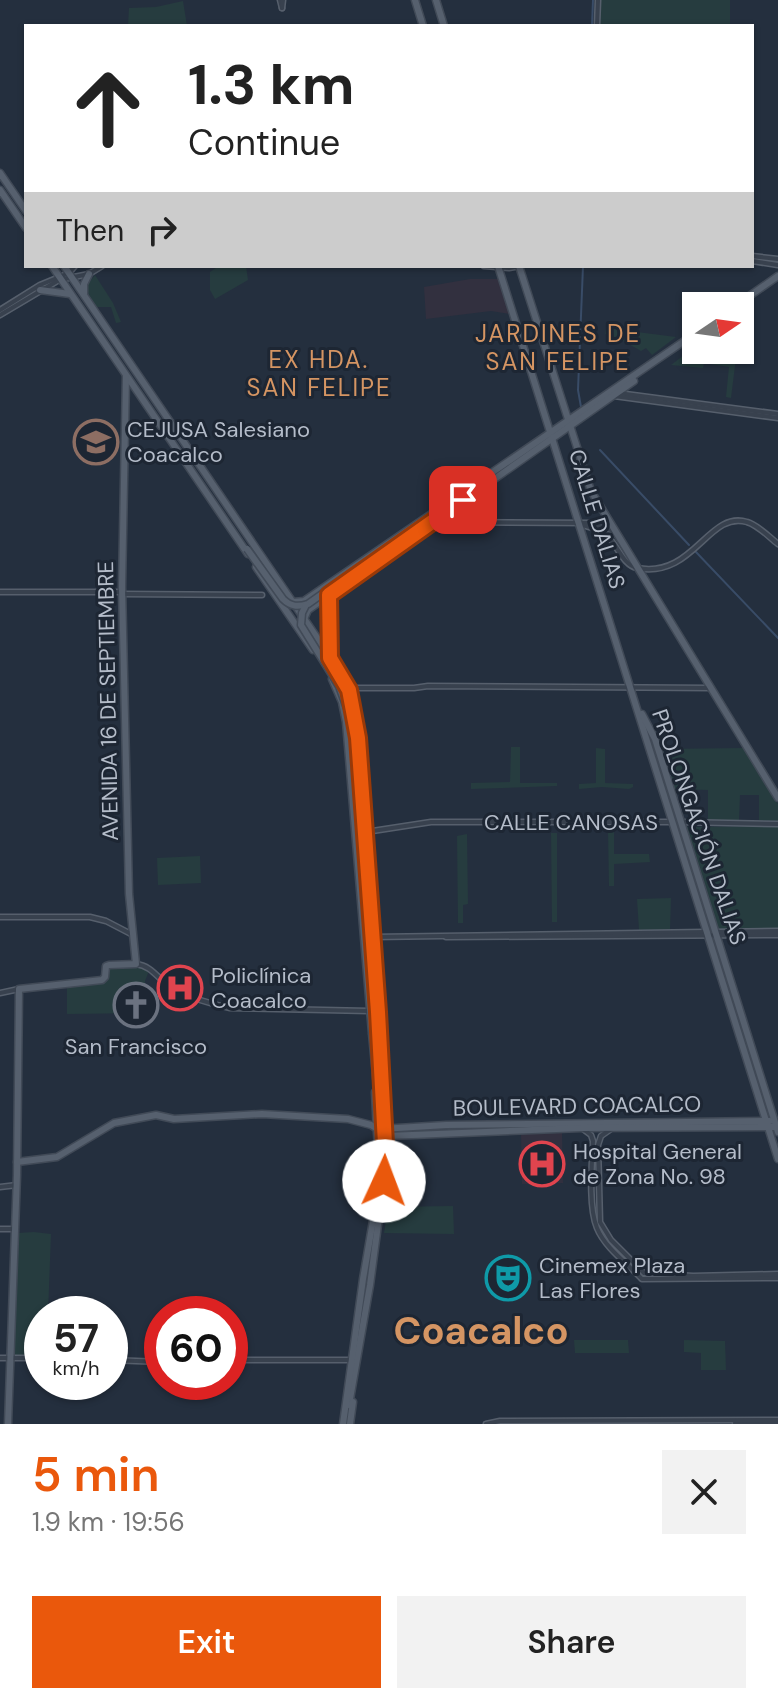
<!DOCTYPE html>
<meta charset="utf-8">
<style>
body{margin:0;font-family:"DM Sans",sans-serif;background:#f2f2f2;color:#222;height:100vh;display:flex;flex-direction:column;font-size:30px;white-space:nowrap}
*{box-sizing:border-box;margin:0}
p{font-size:26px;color:#767676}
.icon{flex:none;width:44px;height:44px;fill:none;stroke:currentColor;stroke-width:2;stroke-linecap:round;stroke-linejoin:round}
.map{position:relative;height:1424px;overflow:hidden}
.sheet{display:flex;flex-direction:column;background:#fff;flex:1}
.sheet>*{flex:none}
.banner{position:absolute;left:24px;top:24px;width:730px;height:244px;border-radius:0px;box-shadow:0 2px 6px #0004;background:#fff;color:#222;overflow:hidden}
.needle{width:52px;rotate:77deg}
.controls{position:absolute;left:682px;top:292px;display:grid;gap:16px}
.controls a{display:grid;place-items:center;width:72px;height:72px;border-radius:0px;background:#fff;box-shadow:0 2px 6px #0004;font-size:40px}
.speed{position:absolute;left:24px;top:1296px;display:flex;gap:16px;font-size:40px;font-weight:700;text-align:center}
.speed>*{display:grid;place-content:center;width:104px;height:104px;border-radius:50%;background:#fff;box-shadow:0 2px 6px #0004;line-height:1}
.speed small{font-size:20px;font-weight:400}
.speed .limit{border:12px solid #d22;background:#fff;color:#111}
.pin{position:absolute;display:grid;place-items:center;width:68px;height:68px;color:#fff;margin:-34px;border-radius:16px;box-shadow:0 4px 12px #0006}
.me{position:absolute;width:88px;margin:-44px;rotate:2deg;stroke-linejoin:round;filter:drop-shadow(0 0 6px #0008)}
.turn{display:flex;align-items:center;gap:28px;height:168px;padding:0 32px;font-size:36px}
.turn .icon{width:104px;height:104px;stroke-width:2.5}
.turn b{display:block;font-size:56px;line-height:68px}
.then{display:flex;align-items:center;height:76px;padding:0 32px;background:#0003;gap:16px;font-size:30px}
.round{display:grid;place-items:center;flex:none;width:84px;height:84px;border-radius:0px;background:#f2f2f2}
.overview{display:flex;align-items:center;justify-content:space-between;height:136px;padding:0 32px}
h1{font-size:48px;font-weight:600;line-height:60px;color:#ea580c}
.button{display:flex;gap:16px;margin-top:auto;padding:16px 32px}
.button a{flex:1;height:92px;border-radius:0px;background:#ea580c;color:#fff;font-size:32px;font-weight:600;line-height:92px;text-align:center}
.button a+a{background:#f2f2f2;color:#222}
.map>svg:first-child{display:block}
.medical{fill:#32303f}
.green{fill:#263c3f}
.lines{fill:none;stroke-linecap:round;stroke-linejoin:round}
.stream{stroke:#394c67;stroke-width:2}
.minor-casing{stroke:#565f6c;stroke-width:7}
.major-casing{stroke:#414a57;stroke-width:9}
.minor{stroke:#38414e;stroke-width:4}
.major{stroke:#56606e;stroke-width:6}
.major-bridge-casing{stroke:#414a57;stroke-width:9;stroke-linecap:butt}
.major-bridge{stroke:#56606e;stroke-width:6}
.route-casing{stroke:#983908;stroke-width:20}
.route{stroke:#ea580c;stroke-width:14}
.labels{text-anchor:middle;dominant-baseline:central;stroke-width:6;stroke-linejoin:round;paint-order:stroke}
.poi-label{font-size:22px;fill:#b4bcc9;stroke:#1d2633;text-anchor:start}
.street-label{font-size:22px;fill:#b4bcc9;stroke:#1d2633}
.neighbourhood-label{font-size:24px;letter-spacing:2px;fill:#d59563;stroke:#1d2633}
.town-label{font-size:38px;font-weight:bold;fill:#d59563;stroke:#1d2633}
</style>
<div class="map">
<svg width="778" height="1424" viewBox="0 0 778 1424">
<rect width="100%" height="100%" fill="#242f3e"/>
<g class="medical">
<polygon points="470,279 499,279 510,314 491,311 426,319 424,287"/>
<polygon points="562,1133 563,1183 522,1184 521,1134"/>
</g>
<g class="green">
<polygon points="599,0 730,0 730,26 598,26"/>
<polygon points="183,1 187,26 128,26 129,8 156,7"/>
<polygon points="219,266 246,266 248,280 215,299 210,290 210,272"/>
<polygon points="95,275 113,303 121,322 116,323 111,307 96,307 87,291 87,285"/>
<polygon points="606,328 676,337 652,355 646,348 641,351 618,338 605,334"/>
<polygon points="696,346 696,350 737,350 731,398 726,397 729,367 704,363 703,368 671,365"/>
<polygon points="511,747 520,747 520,783 557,783 557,786 471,789 471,783 510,782"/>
<polygon points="596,748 605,749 605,783 633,784 633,787 629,789 602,787 579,789 579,784 596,783"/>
<polygon points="744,748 778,804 778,822 759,821 759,795 740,795 739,821 708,820 708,790 674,789 661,749"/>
<polygon points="778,826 778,932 719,933 686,827"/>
<polygon points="608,831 614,831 614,854 649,854 650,862 614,864 614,886 609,886"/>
<polygon points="551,833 557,833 557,922 552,922"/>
<polygon points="467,834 468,904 463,905 463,923 458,923 457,836"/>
<polygon points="200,856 201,883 158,885 157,858"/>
<polygon points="671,898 670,930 639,930 637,899"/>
<polygon points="135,966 149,971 145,981 146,1013 67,1014 67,986 104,981 107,968"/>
<polygon points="453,1206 454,1234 384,1233 388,1207"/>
<polygon points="34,1232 51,1234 48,1314 42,1314 42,1355 12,1356 18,1233"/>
<polygon points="574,1340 628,1340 629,1353 575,1353"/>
<polygon points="684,1340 725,1341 726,1370 701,1370 701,1353 684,1352"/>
</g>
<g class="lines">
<g class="stream">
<polyline points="592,26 593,0"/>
<polyline points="581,407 578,390 583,266"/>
<polyline points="600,450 689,545"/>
<polyline points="695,551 778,638"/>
</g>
<g class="minor-casing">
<g id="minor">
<polyline points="280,0 282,8"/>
<polyline points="282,8 283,0"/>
<polyline points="597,26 598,0"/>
<polyline points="752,256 778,259"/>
<polyline points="752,261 778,265"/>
<polyline points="484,266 509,268 520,266"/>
<polyline points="0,310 40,285 69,273 75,266"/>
<polyline points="0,315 59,280 89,274 102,266"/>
<polyline points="618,393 778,414"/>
<polyline points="614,396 778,418"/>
<polyline points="470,497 468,503 469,514 480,522"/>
<polyline points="432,522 592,523 614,531"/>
<path d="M579 524C589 527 600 529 608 537 618 546 623 565 637 568 694 579 708 510 747 522 758 525 769 537 778 544"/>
<polyline points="0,592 122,592"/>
<polyline points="122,594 262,595"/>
<polyline points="353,688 414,688 428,686 711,688"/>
<polyline points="680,822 778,824"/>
<polyline points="366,832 431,822 672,822"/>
<polyline points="0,917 90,917 106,921 133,935"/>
<polyline points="715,932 778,931"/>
<polyline points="373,937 706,932"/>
<polyline points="446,937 778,935"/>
<path d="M136 964C154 966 159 982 174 989 191 998 211 1004 230 1008L369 1011"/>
<polyline points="0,993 19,989"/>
<path d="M583 1129 591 1135 593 1141C592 1164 588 1206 597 1228 605 1248 628 1264 642 1279L778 1278"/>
<polyline points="611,1129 601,1136 598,1145 600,1222 611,1240 644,1273 693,1276 778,1274"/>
<polyline points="0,1187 17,1185"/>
<polyline points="0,1229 15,1229"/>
<polyline points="0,1358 42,1358"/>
<polyline points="110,1360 162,1362"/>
<polyline points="230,1360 348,1360"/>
<polyline points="735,1423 778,1423"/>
<polyline points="486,1424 500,1421 778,1420"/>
</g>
</g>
<g class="major-casing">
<g id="major">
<polyline points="415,0 423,26"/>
<polyline points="436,0 444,26"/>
<polyline points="0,173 26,211"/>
<polyline points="0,190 26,228"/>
<polyline points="52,266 248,554"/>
<polyline points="64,266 339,670 352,701 358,738 376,980 378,1033"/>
<polyline points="498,266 778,1159"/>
<polyline points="519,266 591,491 778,798"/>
<polyline points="40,290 70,294"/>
<polyline points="84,294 84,284 89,274"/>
<polyline points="735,306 778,276"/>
<polyline points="256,567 313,650"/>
<polyline points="329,593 330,654"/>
<polyline points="293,602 304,601 696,333"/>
<polyline points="304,619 308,610 634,381"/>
<polyline points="332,679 342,702 346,722 372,1033"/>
<polyline points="642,714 655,739 778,1132"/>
<polyline points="381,1034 389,1152 386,1186"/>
<polyline points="375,1092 378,1152 376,1185"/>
<polyline points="381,1129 446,1125 770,1121"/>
<polyline points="17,1162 57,1157 114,1123 156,1115 174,1119 262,1114 348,1119 371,1125 388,1136 581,1128 778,1127"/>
<polyline points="349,1405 370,1285 383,1187"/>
<polyline points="8,1424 17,1175 19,989 102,980 105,977 106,966 109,965 136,964 129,894 122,587 126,376"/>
<polyline points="343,1424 363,1279 380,1180"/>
<polyline points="350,1424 353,1402"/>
</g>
</g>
<use href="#minor" class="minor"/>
<use href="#major" class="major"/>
<g class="major-bridge-casing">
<g id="major-bridge">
<path d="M247 549 283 599C291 607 298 607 308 604L442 509"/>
<polyline points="306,605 302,613 301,625 339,686 348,711"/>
<polyline points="372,1033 378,1097"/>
<polyline points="378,1033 384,1123 384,1181"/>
</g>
</g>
<use href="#major-bridge" class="major-bridge"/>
</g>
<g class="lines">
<g class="route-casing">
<polyline id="route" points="384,1181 385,1144 378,1012 358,738 349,690 330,658 329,595 463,500"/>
</g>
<use href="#route" class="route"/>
</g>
<defs>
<g id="university-ring" transform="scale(2.3)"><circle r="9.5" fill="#1d2633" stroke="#8d6e63" stroke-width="1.5"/><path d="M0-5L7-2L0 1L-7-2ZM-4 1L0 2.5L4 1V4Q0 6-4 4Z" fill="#8d6e63"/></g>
<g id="hospital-ring" transform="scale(2.3)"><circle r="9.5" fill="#1d2633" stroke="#e0444e" stroke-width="1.5"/><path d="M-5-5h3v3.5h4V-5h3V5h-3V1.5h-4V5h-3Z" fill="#e0444e"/></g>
<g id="church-ring" transform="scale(2.3)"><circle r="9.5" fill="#1d2633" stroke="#6b7280" stroke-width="1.5"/><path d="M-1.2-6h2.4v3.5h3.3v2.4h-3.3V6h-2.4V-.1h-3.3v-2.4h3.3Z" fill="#6b7280"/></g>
<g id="theatre-ring" transform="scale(2.3)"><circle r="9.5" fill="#1d2633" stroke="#0f9aa8" stroke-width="1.5"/><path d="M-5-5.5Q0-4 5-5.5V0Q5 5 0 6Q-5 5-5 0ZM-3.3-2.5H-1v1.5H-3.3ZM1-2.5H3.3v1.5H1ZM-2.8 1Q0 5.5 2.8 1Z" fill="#0f9aa8"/></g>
</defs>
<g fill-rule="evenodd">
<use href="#university-ring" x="96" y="442"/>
<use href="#hospital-ring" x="180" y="988"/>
<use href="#church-ring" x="136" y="1005"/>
<use href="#hospital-ring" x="542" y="1164"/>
<use href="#theatre-ring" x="508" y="1278"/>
</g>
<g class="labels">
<g class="poi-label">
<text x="127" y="429">CEJUSA Salesiano<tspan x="127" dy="25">Coacalco</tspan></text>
<text x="211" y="975">Policlínica<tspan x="211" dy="25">Coacalco</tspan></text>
<text x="136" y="1046" text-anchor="middle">San Francisco</text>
<text x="573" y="1151">Hospital General<tspan x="573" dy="25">de Zona No. 98</tspan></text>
<text x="539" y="1265">Cinemex Plaza<tspan x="539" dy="25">Las Flores</tspan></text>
</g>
<g class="street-label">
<text transform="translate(597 519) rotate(73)">CALLE DALIAS</text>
<text transform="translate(108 701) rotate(-91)">AVENIDA 16 DE SEPTIEMBRE</text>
<text x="571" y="822">CALLE CANOSAS</text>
<text transform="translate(699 827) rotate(71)">PROLONGACIÓN DALIAS</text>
<text transform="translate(577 1106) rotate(-1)">BOULEVARD COACALCO</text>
</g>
<g class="neighbourhood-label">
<text x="558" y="333">JARDINES DE<tspan x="558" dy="28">SAN FELIPE</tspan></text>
<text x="319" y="359">EX HDA.<tspan x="319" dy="28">SAN FELIPE</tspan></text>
</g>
<g class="town-label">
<text x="481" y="1331">Coacalco</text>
</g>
</g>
</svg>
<div class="controls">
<a><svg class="needle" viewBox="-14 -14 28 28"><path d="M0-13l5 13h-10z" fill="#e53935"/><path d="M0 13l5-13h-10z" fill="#767676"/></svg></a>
</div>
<div class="speed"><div>57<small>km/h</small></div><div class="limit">60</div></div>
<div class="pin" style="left:463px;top:500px;background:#d93025"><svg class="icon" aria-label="arrive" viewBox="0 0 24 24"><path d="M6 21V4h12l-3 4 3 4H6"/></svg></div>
<svg class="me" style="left:384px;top:1181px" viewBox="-20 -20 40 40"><circle r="19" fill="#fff"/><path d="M0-13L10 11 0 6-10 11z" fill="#ea580c"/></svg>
<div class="banner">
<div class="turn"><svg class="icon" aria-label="ahead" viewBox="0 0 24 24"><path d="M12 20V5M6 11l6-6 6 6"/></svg><div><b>1.3 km</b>Continue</div></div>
<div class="then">Then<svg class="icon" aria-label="right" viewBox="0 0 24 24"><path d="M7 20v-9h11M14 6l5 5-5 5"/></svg></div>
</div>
</div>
<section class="sheet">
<div class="overview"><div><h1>5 min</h1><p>1.9 km · 19:56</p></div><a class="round"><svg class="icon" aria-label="close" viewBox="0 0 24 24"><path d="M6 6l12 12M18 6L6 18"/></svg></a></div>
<div class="button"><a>Exit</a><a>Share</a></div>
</section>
